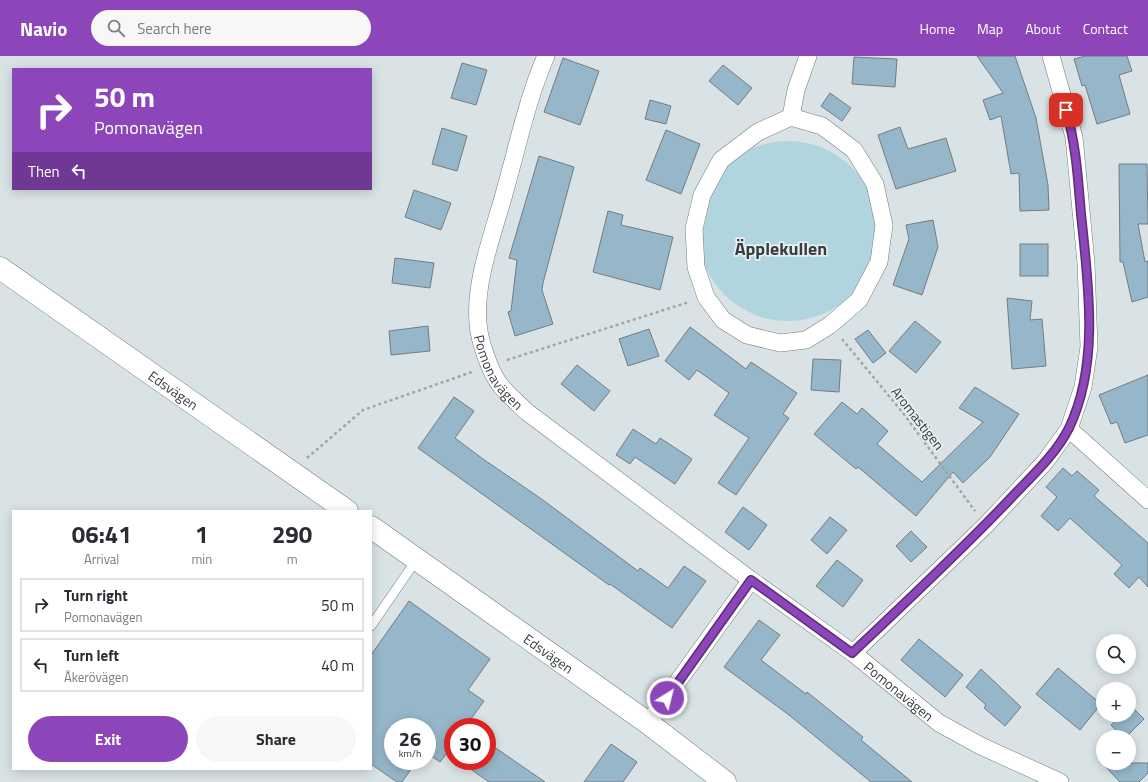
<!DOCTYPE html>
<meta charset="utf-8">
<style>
body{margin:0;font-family:"Titillium Web",sans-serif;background:#f7f7f7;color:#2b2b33;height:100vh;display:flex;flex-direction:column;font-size:15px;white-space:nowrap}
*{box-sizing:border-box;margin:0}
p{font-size:13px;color:#7c7c81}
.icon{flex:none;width:22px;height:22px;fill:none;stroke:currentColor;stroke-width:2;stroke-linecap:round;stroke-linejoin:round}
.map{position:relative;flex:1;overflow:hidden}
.drawer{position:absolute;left:12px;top:454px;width:360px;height:260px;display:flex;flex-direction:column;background:#fff;border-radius:0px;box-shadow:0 2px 10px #0003}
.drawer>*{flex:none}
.top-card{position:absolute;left:12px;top:12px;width:360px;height:122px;border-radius:0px;box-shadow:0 2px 10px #0003;background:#8c46b9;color:#fff;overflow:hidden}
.buttons{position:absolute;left:1096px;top:578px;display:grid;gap:8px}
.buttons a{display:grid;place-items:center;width:40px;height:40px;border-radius:50%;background:#fff;box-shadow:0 2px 10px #0003;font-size:20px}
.speed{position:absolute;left:384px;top:662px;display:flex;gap:8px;font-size:20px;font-weight:700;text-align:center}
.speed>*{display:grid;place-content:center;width:52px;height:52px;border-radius:50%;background:#fff;box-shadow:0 2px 10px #0003;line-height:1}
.speed small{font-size:10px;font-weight:400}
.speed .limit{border:6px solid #d22;background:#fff;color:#111}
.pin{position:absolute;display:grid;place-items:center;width:34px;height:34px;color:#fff;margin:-17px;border-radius:8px;box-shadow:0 2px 6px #0006}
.me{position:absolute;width:44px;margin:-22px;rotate:36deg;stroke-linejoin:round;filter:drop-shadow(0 0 3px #0008)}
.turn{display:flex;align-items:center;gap:14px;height:84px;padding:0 16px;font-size:18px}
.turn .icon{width:52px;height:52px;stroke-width:2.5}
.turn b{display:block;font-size:28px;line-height:34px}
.then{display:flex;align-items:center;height:38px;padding:0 16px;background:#0003;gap:8px;font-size:15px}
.eta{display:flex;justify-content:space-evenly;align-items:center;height:68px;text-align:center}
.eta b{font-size:24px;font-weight:700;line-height:28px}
.button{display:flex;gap:8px;margin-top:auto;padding:8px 16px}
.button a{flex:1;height:46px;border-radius:24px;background:#8c46b9;color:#fff;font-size:16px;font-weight:700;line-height:46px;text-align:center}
.button a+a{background:#f7f7f7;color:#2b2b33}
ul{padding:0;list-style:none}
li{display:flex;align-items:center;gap:12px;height:54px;margin:0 8px 6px;padding:0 8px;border:2px solid #e1e1e2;border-radius:0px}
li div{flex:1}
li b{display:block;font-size:15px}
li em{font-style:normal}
header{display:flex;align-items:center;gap:24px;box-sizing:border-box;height:56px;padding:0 20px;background:#8c46b9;color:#fff}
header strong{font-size:19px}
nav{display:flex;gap:22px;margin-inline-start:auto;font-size:14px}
.search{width:280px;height:36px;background:#f7f7f7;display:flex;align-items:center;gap:10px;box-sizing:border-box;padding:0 14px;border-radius:22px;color:#7c7c81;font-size:15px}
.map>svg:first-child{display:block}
.green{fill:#b1d5df}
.building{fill:#96b6c9;stroke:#757c81}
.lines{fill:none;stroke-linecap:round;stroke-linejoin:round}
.lane-casing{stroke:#747d80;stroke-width:10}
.street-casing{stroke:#747d80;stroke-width:18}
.secondary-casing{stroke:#747d80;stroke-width:23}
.path{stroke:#9ea6a8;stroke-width:2.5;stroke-dasharray:3 3;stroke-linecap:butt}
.lane{stroke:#fff;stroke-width:9}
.street{stroke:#fff;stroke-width:17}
.secondary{stroke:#fff;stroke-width:22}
.route-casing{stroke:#5b2e78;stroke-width:10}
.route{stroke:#8c46b9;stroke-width:7}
.labels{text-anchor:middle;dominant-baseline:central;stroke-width:3.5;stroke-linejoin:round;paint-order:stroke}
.street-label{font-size:14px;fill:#393d3e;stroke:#e6f0f3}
.district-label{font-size:18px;font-weight:bold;fill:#393d3e;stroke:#e6f0f3}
</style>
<header>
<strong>Navio</strong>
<div class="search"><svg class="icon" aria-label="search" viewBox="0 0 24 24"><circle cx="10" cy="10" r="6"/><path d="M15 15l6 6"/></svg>Search here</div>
<nav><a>Home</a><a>Map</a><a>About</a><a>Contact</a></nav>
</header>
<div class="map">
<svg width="1148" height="726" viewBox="0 0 1148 726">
<rect width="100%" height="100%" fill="#d9e3e6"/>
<circle class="green" cx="788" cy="175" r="90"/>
<g class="building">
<polygon points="977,0 1015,0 1036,62 1048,129 1049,154 1020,155 1019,117 1011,118 1001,60 990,64 983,44 1003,37"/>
<polygon points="1085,0 1127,0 1132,15 1119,19 1130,58 1097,68 1085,29 1082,30 1074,3"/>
<polygon points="854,1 897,3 895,31 852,28"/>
<polygon points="563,2 599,15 580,69 544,56"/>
<polygon points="462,7 487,14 476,49 451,42"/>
<polygon points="723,9 752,32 738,49 709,25"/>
<polygon points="830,37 851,52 842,65 821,50"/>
<polygon points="650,44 671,50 666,68 645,63"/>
<polygon points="900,71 908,93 946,82 956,115 896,133 878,79"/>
<polygon points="442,72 467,80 457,115 432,108"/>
<polygon points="666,74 700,88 681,138 646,124"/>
<polygon points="539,100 574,111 543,227 542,234 553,268 515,280 508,256 511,255 517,204 509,202"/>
<polygon points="1119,108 1147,108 1148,168 1138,168 1145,206 1148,205 1148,241 1132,246 1123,206 1120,206"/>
<polygon points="414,134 451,147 441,174 405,161"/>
<polygon points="608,155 623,159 621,169 673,181 660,234 593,216"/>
<polygon points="933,164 938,191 922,239 893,229 909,183 906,169"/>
<rect x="1020" y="188" width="28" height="32"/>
<polygon points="395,202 434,207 430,232 392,227"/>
<polygon points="1007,242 1032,245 1030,264 1042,263 1046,310 1012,313"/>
<polygon points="915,265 941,286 916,317 889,295"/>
<polygon points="428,270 430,295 391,299 389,275"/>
<polygon points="690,271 746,313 751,306 797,337 783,358 789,362 736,439 718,427 749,382 714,359 729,337 697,314 689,324 665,305"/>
<polygon points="649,273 659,300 628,310 619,283"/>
<polygon points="868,274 886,297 873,307 855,283"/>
<polygon points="813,303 841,304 839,336 811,334"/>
<polygon points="577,309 610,335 594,355 561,328"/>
<polygon points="1148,319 1148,379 1125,387 1117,366 1111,368 1099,339"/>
<polygon points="975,331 1019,358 990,401 963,427 953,416 916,460 858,411 856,413 814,378 842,346 857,358 862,352 888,375 877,388 922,426 983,366 959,352"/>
<polygon points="454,341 474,355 455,382 483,403 543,444 638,515 640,512 668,532 684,510 706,525 672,572 610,528 609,529 418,392"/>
<polygon points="633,373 656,388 660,382 692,403 675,428 635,401 630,408 616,399"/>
<polygon points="1063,412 1072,420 1077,415 1099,434 1094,440 1148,487 1148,531 1139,521 1129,532 1114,518 1122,509 1070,462 1058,475 1041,460 1057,441 1046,431"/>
<polygon points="743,451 767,469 749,494 725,476"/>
<polygon points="830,461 847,474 827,498 811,484"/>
<polygon points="911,475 927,491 911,506 896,490"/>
<polygon points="837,504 863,524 843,551 816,530"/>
<polygon points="409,545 490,603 468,634 484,645 465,671 453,671 453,701 447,697 440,706 427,697 427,671 393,671 393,705 417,705 402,726 397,726 371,708 371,599"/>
<polygon points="759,564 780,579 761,604 806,638 807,636 863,681 861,684 912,726 871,726 789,659 724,611"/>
<polygon points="919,583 963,619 945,641 901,604"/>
<polygon points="1058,612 1101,648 1080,674 1036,638"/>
<polygon points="981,613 1021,651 1005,670 984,652 986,649 966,631"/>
<polygon points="1131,650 1144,663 1126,681 1122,681 1111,669 1121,659 1129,659 1129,652"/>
<polygon points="487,686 545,726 489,726 459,705 487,705"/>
<polygon points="611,688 637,706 623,726 584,726"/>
<polygon points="1102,707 1148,707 1148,717 1139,726 1120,726"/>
</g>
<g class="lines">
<g class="lane-casing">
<polyline id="lane" points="371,570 417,503"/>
</g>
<g class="street-casing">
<g id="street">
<path id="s1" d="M546 0C528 41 518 88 506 131 495 173 474 224 478 267 479 284 490 317 501 330 508 339 518 347 527 356L751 524 648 667"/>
<polygon points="791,61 822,70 854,94 875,128 884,169 879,206 859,244 830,269 806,284 780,287 747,279 723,264 706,241 696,211 694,173 702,139 721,104 758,76"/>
<polyline points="791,61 796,34 808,0"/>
<polyline points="1069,373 1148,444"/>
<path id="s2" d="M751 524 853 597 939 667 981 690 1060 726"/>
<polyline points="853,597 986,469 1045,406 1069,373 1083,331 1089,291 1086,207 1074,81 1051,0"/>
</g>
</g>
<g class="secondary-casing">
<g id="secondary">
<path id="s3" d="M0 212 347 455"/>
<path id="s4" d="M371 471 648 667 725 726"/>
</g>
</g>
<g class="path">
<polyline points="842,283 903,357 975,455"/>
<polyline points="507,304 689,246"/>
<polyline points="307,402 363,354 472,316"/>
</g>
<use href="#lane" class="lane"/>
<use href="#street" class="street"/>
<use href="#secondary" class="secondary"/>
</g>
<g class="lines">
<g class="route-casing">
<path id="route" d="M667 642 751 524 852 597C906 546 961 495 1012 441 1032 420 1056 398 1069 372 1100 308 1088 226 1081 158 1078 123 1076 88 1066 54"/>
</g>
<use href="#route" class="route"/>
</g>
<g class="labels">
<g class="street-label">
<text stroke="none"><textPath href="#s1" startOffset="331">Pomonavägen</textPath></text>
<text stroke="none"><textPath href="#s3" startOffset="212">Edsvägen</textPath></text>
<text transform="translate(918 362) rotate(52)">Aromastigen</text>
<text stroke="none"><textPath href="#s4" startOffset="218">Edsvägen</textPath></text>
<text stroke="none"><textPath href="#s2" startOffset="185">Pomonavägen</textPath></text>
</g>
<g class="district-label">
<text x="781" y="192">Äpplekullen</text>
</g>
</g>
</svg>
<div class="buttons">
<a><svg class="icon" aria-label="search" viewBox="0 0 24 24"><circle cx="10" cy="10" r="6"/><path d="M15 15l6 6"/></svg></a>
<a>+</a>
<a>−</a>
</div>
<div class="speed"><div>26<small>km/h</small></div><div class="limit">30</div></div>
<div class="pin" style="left:1066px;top:54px;background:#d93025"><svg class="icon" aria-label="arrive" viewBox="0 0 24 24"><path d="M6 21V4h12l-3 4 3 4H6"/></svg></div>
<svg class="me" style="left:667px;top:642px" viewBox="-20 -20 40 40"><circle r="17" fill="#8c46b9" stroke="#fff" stroke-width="3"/><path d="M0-11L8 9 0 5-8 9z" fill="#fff"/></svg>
<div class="top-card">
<div class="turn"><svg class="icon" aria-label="right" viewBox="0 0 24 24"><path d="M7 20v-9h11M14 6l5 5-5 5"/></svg><div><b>50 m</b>Pomonavägen</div></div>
<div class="then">Then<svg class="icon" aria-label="left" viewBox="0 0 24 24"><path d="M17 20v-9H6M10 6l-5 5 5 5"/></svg></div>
</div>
<section class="drawer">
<div class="eta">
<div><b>06:41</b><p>Arrival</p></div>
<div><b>1</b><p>min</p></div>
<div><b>290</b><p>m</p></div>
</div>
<ul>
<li><svg class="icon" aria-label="right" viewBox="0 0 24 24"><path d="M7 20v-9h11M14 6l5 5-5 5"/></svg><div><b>Turn right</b><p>Pomonavägen</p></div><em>50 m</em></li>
<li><svg class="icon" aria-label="left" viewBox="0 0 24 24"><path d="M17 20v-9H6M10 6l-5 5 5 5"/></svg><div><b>Turn left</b><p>Åkerövägen</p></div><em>40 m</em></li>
</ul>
<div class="button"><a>Exit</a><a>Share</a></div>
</section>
</div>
